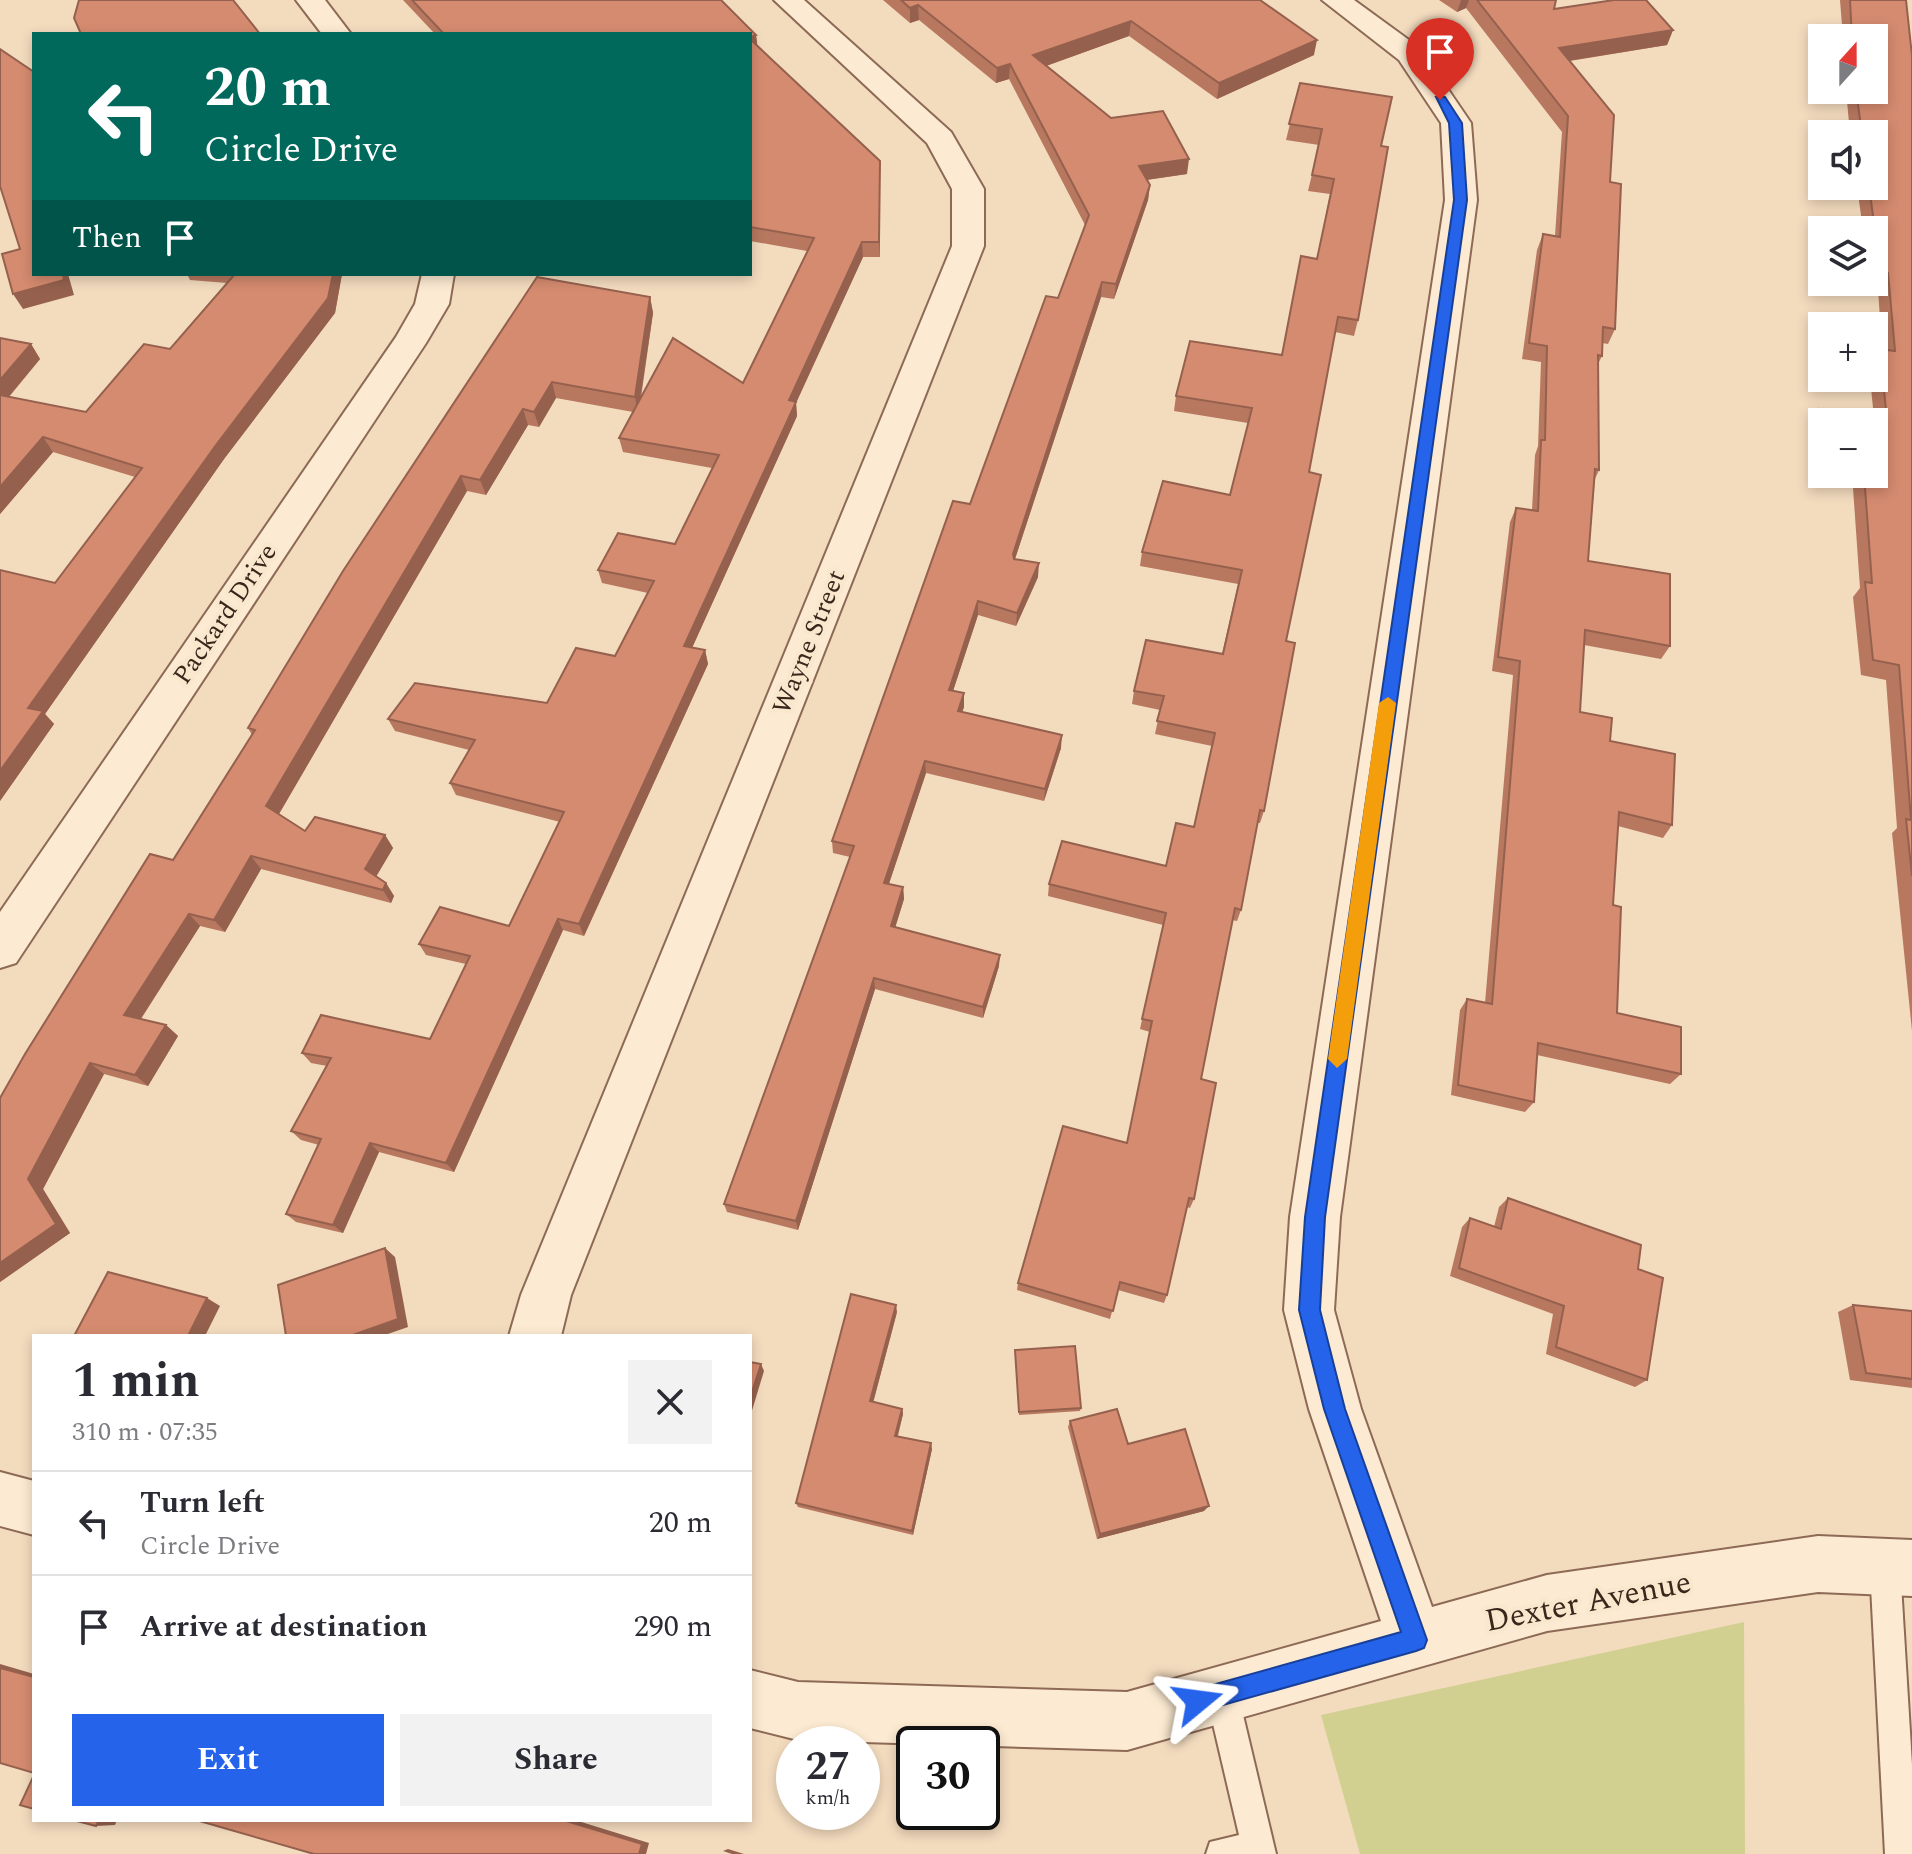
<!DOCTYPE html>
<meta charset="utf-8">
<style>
body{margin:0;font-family:Spectral,serif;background:#f2f2f3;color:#2b2b33;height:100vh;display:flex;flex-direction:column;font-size:30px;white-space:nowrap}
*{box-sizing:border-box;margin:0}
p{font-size:26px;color:#7c7c81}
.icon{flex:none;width:44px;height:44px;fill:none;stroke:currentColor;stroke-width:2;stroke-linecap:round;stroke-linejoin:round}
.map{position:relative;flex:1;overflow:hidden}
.details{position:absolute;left:32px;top:1334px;width:720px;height:488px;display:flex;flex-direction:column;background:#fff;border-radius:0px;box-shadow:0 4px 12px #0003}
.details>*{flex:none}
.top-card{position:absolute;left:32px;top:32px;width:720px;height:244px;border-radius:0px;box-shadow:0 4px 12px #0003;background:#00695c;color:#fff;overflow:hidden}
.needle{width:52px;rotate:21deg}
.tools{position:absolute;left:1808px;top:24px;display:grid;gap:16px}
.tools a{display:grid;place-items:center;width:80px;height:80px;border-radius:0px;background:#fff;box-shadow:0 4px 12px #0003;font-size:40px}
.speed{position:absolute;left:776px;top:1726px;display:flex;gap:16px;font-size:40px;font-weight:700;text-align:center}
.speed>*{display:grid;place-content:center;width:104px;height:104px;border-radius:50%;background:#fff;box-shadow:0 4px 12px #0003;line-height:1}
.speed small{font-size:20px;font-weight:400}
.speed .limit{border:4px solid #111;border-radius:12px;background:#fff;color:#111}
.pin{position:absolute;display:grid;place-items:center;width:68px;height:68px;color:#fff;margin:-82px -34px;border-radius:50% 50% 50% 0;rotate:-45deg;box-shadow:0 0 8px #0007}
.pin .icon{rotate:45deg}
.me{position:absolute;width:88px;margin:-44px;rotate:74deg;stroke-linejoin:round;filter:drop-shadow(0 0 6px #0008)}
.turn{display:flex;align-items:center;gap:28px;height:168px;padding:0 40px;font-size:36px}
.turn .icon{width:104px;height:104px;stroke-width:2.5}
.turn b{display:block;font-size:56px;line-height:68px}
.then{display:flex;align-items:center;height:76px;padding:0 40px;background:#0003;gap:16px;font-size:30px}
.round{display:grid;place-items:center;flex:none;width:84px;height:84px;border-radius:0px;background:#f2f2f3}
.head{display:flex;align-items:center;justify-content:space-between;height:136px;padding:0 40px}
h1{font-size:48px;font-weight:700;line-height:60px}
.cta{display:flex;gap:16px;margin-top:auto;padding:16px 40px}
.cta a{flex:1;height:92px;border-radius:0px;background:#2563eb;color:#fff;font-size:32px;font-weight:700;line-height:92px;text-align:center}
.cta a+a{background:#f2f2f3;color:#2b2b33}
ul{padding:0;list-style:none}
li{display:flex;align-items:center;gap:24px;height:104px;padding:0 40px;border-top:2px solid #e1e1e2}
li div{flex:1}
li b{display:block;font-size:30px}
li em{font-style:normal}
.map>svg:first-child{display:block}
.green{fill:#d2d091}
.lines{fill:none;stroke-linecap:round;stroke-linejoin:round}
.service-casing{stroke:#8d6a55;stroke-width:4}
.minor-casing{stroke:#8d6a55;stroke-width:4}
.service{fill:#fcead2;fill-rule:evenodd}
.minor{fill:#fcead2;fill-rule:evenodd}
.wall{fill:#b7785f;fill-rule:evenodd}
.shaded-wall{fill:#95614e}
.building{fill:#d58b6f;stroke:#95614e;stroke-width:2}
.route{fill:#2563eb;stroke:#184099;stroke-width:2}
.slow{fill:#f59e0b}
.labels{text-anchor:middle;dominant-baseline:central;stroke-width:8;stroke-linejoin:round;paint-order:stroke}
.street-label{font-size:26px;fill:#3b261b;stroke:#f9e7ce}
.near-street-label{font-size:32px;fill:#3b261b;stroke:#f9e7ce}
</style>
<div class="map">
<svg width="1912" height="1854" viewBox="0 0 1912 1854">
<rect width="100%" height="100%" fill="#f3dbbe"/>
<polygon class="green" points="1744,1622 1745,1854 1360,1854 1321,1715"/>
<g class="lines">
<g class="service-casing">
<g id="service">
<polygon points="1885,1552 1896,1556 1900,1567 1912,1765 1912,1854 1885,1854 1870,1567 1874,1556"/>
<polygon points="1222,1678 1233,1683 1238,1694 1276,1854 1206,1854 1210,1842 1239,1835 1206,1694 1211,1683"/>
</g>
</g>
<g class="minor-casing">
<g id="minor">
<polygon points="296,0 325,0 351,34 322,34"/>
<polygon points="774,0 804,0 951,132 984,189 984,246 571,1295 561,1336 509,1336 521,1295 952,246 952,189 927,143"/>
<polygon points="1322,0 1354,0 1420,48 1471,123 1477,200 1340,1217 1334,1310 1361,1409 1432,1607 1547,1575 1818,1536 1912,1540 1912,1596 1818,1592 1547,1631 1127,1750 798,1740 750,1728 750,1670 798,1682 1127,1692 1381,1621 1309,1409 1284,1310 1290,1217 1445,200 1441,123 1399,60"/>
<polygon points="422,274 454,274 449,304 426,343 16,963 0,968 0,912 396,337 415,304"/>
<polygon points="0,1472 34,1481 34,1535 0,1526"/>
</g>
</g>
<use href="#service" class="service"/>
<use href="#minor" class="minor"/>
</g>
<g class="wall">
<polygon points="403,0 721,0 756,35 757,45 880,161 880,257 863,257 796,403 797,416 692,648 705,650 708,664 584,936 563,930 454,1172 379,1152 343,1233 296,1222 286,1214 319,1145 301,1140 291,1131 327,1066 311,1063 302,1053 321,1015 430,1039 466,964 426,955 419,944 440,907 509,926 560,822 456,795 450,783 469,750 395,731 388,719 415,683 547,703 576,648 615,656 648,593 602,583 598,570 618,533 675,544 712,468 623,452 619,438 633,412 556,398 539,427 528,425 486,495 467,491 279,814 305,831 315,817 385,835 393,848 376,876 386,883 394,896 391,903 261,869 225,932 200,926 141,1019 166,1025 178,1036 148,1086 104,1074 43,1189 70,1233 0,1282 0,1098 25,1054 150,854 173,860 252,735 248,728 343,571 537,277 650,297 653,313 641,398 673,338 743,383 807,251 750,241 750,34 435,34"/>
<polygon points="883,0 1260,0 1314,55 1217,99 1129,36 1046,66 1111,118 1187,174 1147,180 1150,185 1148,200 1114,299 1101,297 1015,559 1038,577 1016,626 978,615 953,691 964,707 962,712 1061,748 1044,801 926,773 889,884 903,887 904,899 895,927 999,966 983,1018 875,989 798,1230 727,1212 724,1204 850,857 833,853 832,841 970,504 1058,298 1085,225 1009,79 996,83 919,20 910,23"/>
<polygon points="1439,0 1556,0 1554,9 1673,30 1667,45 1570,61 1610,182 1615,329 1608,344 1602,343 1602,356 1598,364 1599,470 1595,479 1588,561 1670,646 1661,659 1584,645 1580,712 1610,741 1672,825 1663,838 1618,826 1613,905 1617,1013 1681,1074 1670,1084 1537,1055 1534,1102 1525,1112 1451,1095 1460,1010 1467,999 1485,1003 1513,675 1492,671 1510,522 1516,508 1532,510 1535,455 1538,446 1541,362 1522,359 1537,250 1543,234 1555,236 1562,132 1466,8 1457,12"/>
<path d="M1840 0H1906L1912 56V1031L1892 833 1897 828 1886 680 1861 675 1853 597 1860 588 1853 488 1812 481 1808 425 1819 409 1874 418 1870 378H1874V357L1880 349H1882L1878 289 1864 287 1863 282H1874V230H1863L1857 186H1874V134H1850L1846 90H1874V38H1843ZM1822 422 1874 474H1822Z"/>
<polygon points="1300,83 1381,146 1358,320 1354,336 1335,332 1309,472 1264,811 1260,823 1258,823 1241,910 1237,921 1232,920 1201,1079 1194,1199 1190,1208 1187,1207 1167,1295 1164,1303 1118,1290 1110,1319 1017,1290 1018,1283 1127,1143 1150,1032 1140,1029 1163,925 1048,896 1049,884 1166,866 1194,827 1212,746 1155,734 1160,710 1132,704 1134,691 1222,654 1238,584 1140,566 1142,552 1230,495 1248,423 1174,411 1176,396 1281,355 1317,259 1330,194 1308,191 1319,145 1286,140"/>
<polygon points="187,274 342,274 335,313 224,459 45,714 54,724 0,801 55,583 135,477 53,452 0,514 0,338 31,344 40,359 9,397 86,412 170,349 227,283 190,280"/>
<polygon points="1508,1198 1638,1269 1647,1380 1635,1387 1546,1354 1553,1314 1450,1276 1462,1227 1470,1218 1494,1227 1499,1207"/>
<polygon points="1853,1305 1912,1311 1912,1388 1850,1380 1838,1312"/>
<polygon points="897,1312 873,1402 902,1409 903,1414 898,1436 932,1449 913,1535 798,1507 796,1503"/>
<polygon points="1015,1350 1081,1408 1080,1411 1019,1415"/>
<polygon points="1070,1421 1128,1444 1204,1511 1097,1539 1068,1427"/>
</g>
<g class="shaded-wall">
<polygon points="1461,0 1469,0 1466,8 1457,12"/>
<polygon points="918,5 919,20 910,23 910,8"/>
<polygon points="1131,21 1129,36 1032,71 1033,55"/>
<polygon points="1673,30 1667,45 1554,63 1559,48"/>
<polygon points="756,35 758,50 751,52 750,37"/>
<polygon points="1317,40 1314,55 1217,99 1219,83"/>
<polygon points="1010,64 1009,79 996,83 997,68"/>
<polygon points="1189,159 1187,174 1138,181 1139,166"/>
<polygon points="880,161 880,257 879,242"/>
<polygon points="1150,185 1148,200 1114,299 1116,284"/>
<polygon points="862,242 863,257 796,403 797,416 687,659 684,646 789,400"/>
<polygon points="63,274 68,274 74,295 23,309 13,294"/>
<polygon points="333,274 342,274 335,313 224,459 45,714 54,724 0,801 0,771 28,708"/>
<polygon points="1102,282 1101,297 1012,568 1013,554"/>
<polygon points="650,297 653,313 638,413 635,397"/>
<polygon points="31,344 40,359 0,407 0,380"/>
<polygon points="552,382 556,398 539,427 534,412"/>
<polygon points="523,409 528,425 486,495 480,480"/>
<polygon points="43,437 53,452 0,514 0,487"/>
<polygon points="461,476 467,491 276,819 266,806"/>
<polygon points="1039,563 1038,577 1016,626 1017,613"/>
<polygon points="978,601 978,615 949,703 949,690"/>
<polygon points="705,650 708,664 584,936 579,924"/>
<polygon points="964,693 964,707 958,724 958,711"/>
<polygon points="1062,735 1061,748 1044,801 1045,789"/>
<polygon points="925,761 926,773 885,895 884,883"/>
<polygon points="385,835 393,848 373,882 365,869"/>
<polygon points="251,856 261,869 225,932 214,920"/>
<polygon points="386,883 394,896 391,903 383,890"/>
<polygon points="903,887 904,899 892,938 891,926"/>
<polygon points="189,914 200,926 136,1026 124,1015"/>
<polygon points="558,919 563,930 454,1172 446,1163"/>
<polygon points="1000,955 999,966 983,1018 983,1007"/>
<polygon points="874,978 875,989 798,1230 796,1221"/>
<polygon points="166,1025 178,1036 148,1086 135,1075"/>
<polygon points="90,1063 104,1074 43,1189 70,1233 0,1282 0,1263 28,1179"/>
<polygon points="370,1143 379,1152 343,1233 333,1225"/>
<polygon points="385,1248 395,1257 408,1327 382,1336 350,1336"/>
<polygon points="207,1298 220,1306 205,1336 188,1336"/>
<polygon points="896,1305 897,1312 872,1407 870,1401"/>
<polygon points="761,1364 764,1371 750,1417 750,1398"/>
<polygon points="902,1409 903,1414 896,1441 895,1436"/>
<polygon points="931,1443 932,1449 913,1535 912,1531"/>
<polygon points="1209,1506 1204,1511 1097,1539 1100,1534"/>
<polygon points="0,1664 34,1674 34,1677 0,1668"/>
<polygon points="99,1820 117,1820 115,1825 96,1826"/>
<polygon points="563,1820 575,1820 649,1843 646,1854 639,1854"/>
<polygon points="728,1849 744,1854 732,1854 723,1851"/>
</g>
<g class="building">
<polygon points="79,0 233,0 260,34 81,34 74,18"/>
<polygon points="412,0 721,0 756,35 750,37 750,34 444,34"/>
<polygon points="901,0 1260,0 1317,40 1219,83 1131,21 1033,55 1111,118 1163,111 1189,159 1139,166 1150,185 1116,284 1102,282 1013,554 1014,559 1039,563 1017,613 978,601 949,690 964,693 958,711 1062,735 1045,789 925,761 884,883 903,887 891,926 1000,955 983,1007 874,978 796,1221 724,1204 854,846 832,841 953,501 970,504 1046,296 1058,298 1089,215 1010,64 997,68 918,5 910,8"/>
<polygon points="1477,0 1556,0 1554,9 1614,0 1646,0 1673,30 1559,48 1614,115 1610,182 1621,184 1615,329 1603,327 1602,356 1598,355 1599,470 1595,469 1588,561 1670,574 1670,646 1585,630 1580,712 1612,718 1610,741 1675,754 1672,825 1619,812 1613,905 1621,907 1617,1013 1681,1027 1681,1074 1538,1043 1534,1102 1458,1085 1467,999 1492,1004 1520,661 1498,657 1516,508 1538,511 1541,440 1545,440 1547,346 1529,343 1543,234 1560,237 1568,116"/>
<polygon points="1850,0 1906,0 1912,56 1912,876 1906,819 1911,820 1899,665 1873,660 1865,582 1872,583 1864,474 1874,474 1874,422 1822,422 1822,458 1819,409 1887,420 1880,349 1895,351 1888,273 1874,271 1874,230 1870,230 1869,222 1874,223 1869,186 1874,186 1874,134 1862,134 1856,90 1874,90 1874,38 1852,38"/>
<polygon points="750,39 880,161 879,242 862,242 789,400 796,402 684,646 705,650 579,924 558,919 446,1163 370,1143 333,1225 286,1214 321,1139 291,1131 331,1058 302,1053 321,1015 430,1039 470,956 419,944 440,907 509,926 564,812 450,783 475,740 388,719 415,683 547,703 576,648 615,656 654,581 598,570 618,533 675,544 719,455 619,438 673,338 743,383 814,238 750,227"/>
<polygon points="0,49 34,72 34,274 63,274 64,280 13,294 2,254 20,249 0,186"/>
<polygon points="1300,83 1392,97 1381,146 1388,147 1358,320 1338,317 1309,472 1321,475 1286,641 1295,643 1264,811 1260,810 1241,910 1235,908 1201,1079 1216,1083 1194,1199 1189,1198 1167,1295 1120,1282 1113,1311 1018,1283 1063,1126 1127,1143 1152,1021 1142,1019 1166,913 1049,884 1062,841 1166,866 1176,823 1194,827 1215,733 1157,721 1164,696 1134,691 1146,640 1223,654 1242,570 1142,552 1163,481 1230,495 1252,408 1176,396 1190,341 1282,355 1301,256 1317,259 1334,179 1312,175 1322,129 1289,124"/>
<polygon points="235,274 333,274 328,298 216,445 28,708 43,711 0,771 0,570 55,583 142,468 43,437 0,487 0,395 86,412 144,344 170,349"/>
<polygon points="537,277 650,297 635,397 552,382 534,412 523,409 480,480 461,476 266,806 305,831 315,817 385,835 365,869 386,883 383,890 251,856 214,920 189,914 124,1015 166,1025 135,1075 90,1063 28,1179 56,1224 0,1263 0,1098 25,1054 150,854 173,860 255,730 248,728 343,571"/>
<polygon points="0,338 31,344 0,380"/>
<polygon points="1508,1198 1641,1245 1638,1269 1663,1278 1647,1380 1556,1347 1564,1306 1459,1268 1470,1218 1501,1229"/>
<polygon points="385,1248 398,1319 350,1336 286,1336 278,1285"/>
<polygon points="108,1272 207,1298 188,1336 74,1336"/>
<polygon points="851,1294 896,1305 870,1401 902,1409 895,1436 931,1443 912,1531 796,1503"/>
<polygon points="1853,1305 1912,1311 1912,1379 1866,1373"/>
<polygon points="1075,1346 1081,1408 1019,1412 1015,1350"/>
<polygon points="750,1362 761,1364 750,1398"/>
<polygon points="1117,1409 1128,1444 1185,1429 1209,1506 1100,1534 1070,1421"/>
<polygon points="0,1668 34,1677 34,1773 0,1763"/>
<polygon points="34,1775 34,1809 20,1805"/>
<polygon points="73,1820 99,1820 96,1826"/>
<polygon points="196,1820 563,1820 642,1844 639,1854 314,1854"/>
</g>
<polygon class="route" points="1436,97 1445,97 1462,123 1467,200 1325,1217 1320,1310 1345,1409 1427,1640 1424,1648 1416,1651 1198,1712 1190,1709 1186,1701 1190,1692 1198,1689 1401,1632 1324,1409 1299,1310 1305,1217 1454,200 1449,123"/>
<polygon class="slow" points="1388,697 1396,703 1347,1059 1337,1068 1328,1059 1379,703"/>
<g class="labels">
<g class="street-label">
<text transform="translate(225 614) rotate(-56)">Packard Drive</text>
<text transform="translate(809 642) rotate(-68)">Wayne Street</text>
</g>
<g class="near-street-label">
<text transform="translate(1588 1602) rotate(-11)">Dexter Avenue</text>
</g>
</g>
</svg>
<div class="tools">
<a><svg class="needle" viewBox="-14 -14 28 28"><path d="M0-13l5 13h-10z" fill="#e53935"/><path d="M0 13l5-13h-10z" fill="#7c7c81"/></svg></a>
<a><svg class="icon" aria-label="sound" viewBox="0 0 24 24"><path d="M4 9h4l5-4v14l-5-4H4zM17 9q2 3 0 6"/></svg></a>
<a><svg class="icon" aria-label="layers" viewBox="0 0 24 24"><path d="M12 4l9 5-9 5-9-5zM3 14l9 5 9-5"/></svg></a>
<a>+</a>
<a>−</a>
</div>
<div class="speed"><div>27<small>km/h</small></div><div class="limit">30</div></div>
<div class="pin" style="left:1440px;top:100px;background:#d93025"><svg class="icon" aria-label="arrive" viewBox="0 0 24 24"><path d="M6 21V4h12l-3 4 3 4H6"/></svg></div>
<svg class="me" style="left:1198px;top:1701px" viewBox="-20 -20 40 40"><path d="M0-17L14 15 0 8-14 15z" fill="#2563eb" stroke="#fff" stroke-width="4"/></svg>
<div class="top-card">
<div class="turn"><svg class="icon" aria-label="left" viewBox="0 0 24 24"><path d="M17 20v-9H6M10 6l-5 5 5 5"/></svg><div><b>20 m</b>Circle Drive</div></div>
<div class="then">Then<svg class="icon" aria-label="arrive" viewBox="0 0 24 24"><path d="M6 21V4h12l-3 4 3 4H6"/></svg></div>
</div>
<section class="details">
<div class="head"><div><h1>1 min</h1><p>310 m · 07:35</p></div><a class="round"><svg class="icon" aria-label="close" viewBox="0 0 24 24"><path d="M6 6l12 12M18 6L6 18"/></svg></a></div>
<ul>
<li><svg class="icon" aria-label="left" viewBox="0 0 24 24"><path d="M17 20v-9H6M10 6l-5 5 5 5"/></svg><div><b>Turn left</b><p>Circle Drive</p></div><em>20 m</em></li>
<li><svg class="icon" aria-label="arrive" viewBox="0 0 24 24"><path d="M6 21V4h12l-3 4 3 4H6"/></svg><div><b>Arrive at destination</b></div><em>290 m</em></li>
</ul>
<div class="cta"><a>Exit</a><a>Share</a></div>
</section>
</div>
